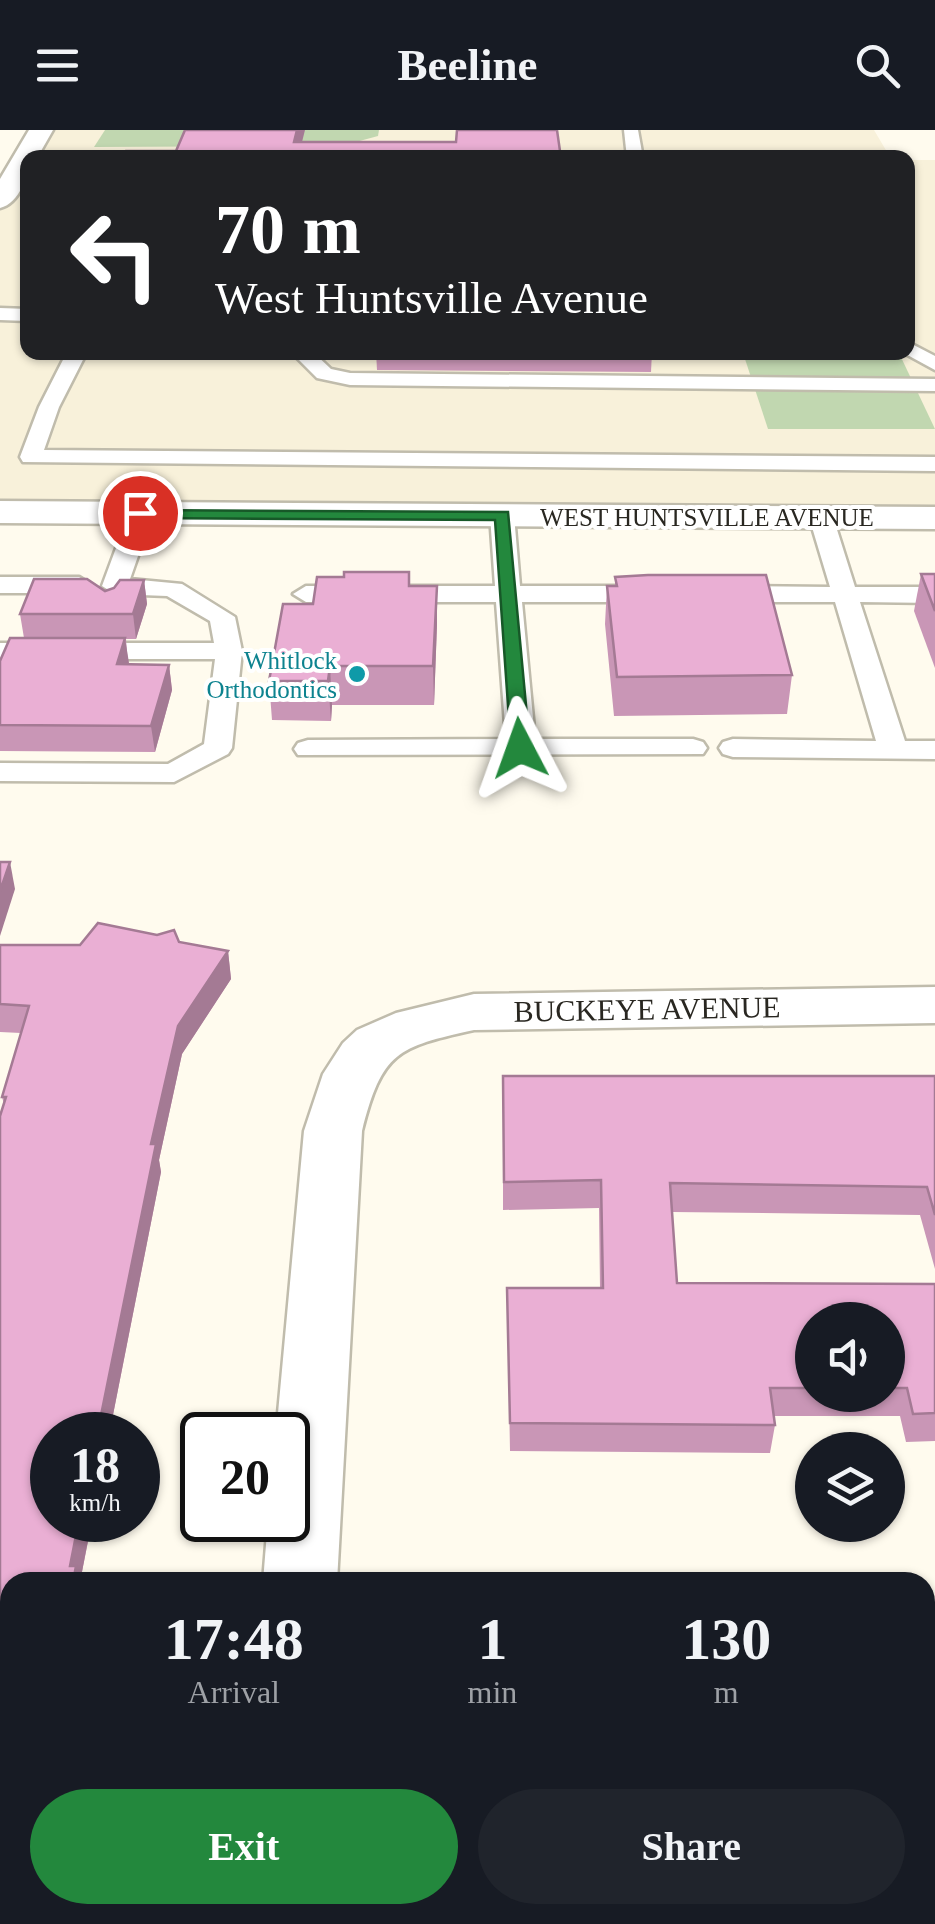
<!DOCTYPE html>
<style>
body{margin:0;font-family:Georgia,serif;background:#20242c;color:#f1f3f6;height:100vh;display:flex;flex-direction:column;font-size:38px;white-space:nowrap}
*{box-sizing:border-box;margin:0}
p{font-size:32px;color:#9ea1a6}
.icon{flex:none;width:55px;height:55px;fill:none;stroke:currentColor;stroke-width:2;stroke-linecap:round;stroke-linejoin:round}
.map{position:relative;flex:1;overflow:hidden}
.panel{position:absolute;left:0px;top:1442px;width:935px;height:352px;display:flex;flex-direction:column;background:#171b24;border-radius:30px 30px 0 0;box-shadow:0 2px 8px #0004}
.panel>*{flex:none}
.guide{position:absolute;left:20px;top:20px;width:895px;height:210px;border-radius:20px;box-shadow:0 2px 8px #0004;background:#202124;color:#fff;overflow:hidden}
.controls{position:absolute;left:795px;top:1172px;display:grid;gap:20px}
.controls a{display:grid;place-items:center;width:110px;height:110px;border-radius:50%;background:#171b24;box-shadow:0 2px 8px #0004;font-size:50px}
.speed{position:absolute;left:30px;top:1282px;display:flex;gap:20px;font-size:50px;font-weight:700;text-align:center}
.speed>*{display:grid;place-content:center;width:130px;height:130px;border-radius:50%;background:#171b24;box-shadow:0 2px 8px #0004;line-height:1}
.speed small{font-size:25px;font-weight:400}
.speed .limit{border:5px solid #111;border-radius:15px;background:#fff;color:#111}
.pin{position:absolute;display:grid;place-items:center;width:85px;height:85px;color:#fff;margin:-42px;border:5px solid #fff;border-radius:50%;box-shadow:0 2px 10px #0007}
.me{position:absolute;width:110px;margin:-55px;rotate:356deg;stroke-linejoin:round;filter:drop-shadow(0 0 8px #0008)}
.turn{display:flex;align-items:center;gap:35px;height:210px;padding:0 30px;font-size:45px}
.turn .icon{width:130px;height:130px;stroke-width:2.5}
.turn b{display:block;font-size:70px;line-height:85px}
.eta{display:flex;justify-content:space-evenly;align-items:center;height:170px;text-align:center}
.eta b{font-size:60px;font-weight:700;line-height:70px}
.cta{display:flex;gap:20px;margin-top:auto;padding:20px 30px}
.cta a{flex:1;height:115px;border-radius:60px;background:#23883d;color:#fff;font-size:40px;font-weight:700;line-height:115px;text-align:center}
.cta a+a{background:#20242c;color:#f1f3f6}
header{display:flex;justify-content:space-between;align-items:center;height:130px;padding:0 30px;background:#171b24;font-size:45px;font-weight:700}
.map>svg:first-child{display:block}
.built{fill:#f8f1da}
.green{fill:#c1d7b0}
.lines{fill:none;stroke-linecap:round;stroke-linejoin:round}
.service-casing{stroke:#c0bcac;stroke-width:5}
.minor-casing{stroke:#c0bcac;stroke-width:5}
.tertiary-casing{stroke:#c0bcac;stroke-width:5}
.secondary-casing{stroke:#c0bcac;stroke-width:5}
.service{fill:#fff;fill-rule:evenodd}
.minor{fill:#fff;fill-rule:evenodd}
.tertiary{fill:#fff;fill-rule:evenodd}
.secondary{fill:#fff;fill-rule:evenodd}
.wall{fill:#c996b6;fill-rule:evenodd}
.shaded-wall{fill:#a47a94}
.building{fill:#eaafd4;stroke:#a47a94;stroke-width:2.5}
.route{fill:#23883d;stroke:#175828;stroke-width:2.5}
.culture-dot{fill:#0f9aa8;stroke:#fff;stroke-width:4}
.labels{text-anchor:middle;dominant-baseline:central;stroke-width:8;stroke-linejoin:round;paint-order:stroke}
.far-street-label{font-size:25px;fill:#292721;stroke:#fff}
.far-culture-label{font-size:25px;fill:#0d838f;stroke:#fff;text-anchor:end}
.street-label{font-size:30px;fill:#292721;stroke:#fff}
</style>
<header><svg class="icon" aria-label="menu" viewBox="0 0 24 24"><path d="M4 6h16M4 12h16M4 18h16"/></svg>Beeline<svg class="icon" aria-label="search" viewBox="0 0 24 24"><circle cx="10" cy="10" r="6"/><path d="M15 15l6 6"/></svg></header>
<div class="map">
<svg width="935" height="1794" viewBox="0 0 935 1794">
<rect width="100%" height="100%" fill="#fffbee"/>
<polygon class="built" points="41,0 874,0 890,27 28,28 28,222 908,222 908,30 935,30 935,388 0,382 0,70"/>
<g class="green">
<polygon points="105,0 379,0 378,6 341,16 94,17"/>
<polygon points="743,223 899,223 935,299 768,299"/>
</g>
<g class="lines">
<g class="service-casing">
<g id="service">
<polygon points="624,0 638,0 643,28 627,28"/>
<polygon points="0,178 28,179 28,191 0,190"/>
<polygon points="908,212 935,226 935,240 902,222 908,222"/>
<polygon points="67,222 87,222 59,277 44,320 935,327 935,341 23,332 20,327 39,277"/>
<polygon points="291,222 313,222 331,239 350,243 935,249 935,261 350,255 317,248"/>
<polygon points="141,376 153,383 130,449 182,454 235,487 242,521 232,618 228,624 174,652 0,651 0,633 168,634 204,614 215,529 0,529 0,513 214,513 210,491 167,466 115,464 102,456 129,383"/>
<polygon points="502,378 514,385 520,456 654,456 667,464 654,472 522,472 535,609 693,609 703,612 707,618 703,624 298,625 294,619 298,613 308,610 506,609 496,472 306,472 293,464 306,456 495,456 490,385"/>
<polygon points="821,380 833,387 855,457 935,457 935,473 860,472 905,611 935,611 935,629 733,627 723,624 719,618 723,612 733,609 876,611 835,472 726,472 713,464 726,456 830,457 809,387"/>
<polygon points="0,447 79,447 92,455 79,463 0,463"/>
</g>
</g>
<g class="minor-casing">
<g id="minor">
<path d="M935 857V893L474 900C397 917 382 922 362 1001L337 1452H263L268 1390H288V1305H276L304 1001 323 944 343 913 357 900 396 883 474 864Z"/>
<rect x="925" y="1475" width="10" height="70"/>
<polygon points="233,1785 319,1785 318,1794 232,1794"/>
</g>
</g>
<g class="tertiary-casing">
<path id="tertiary" d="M29 0H53L37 28H28C28 46 20 73 0 78V49Z"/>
</g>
<g class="secondary-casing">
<polygon id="secondary" points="0,371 935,377 935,399 0,393"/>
</g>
<use href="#service" class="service"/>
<use href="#minor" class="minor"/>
<use href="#tertiary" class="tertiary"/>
<use href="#secondary" class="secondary"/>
</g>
<g class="wall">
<polygon points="376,222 652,222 651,242 377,240"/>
<polygon points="921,444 935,444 935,538 914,481"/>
<polygon points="615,447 792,545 787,584 614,586 605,494 607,456 615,456"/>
<polygon points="144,450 147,474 136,509 126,509 128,534 169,535 172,560 155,622 0,621 0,531 24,508 20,484"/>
<polygon points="410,456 437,456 437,494 434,575 332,575 331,591 272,590 269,551"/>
<polygon points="179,812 228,821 231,849 182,924 159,1030 161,1042 80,1452 10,1452 10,1785 23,1785 22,1794 0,1794 4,974 2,967 21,903 0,902 0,815 80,815"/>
<path d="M503 946H935V1139L920 1085 672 1082 677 1153 935 1154V1311L906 1312 900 1286H774L775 1295 770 1323 510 1321 507 1158H600L599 1078 503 1080ZM812 1190H888V1265H812Z"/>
<polygon points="935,1701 935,1794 518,1794 518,1785 925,1785"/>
</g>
<g class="shaded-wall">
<polygon points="297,0 305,0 298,28 294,12"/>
<polygon points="144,450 147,474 136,509 133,484"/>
<polygon points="437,456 437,494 434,575 433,536"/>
<polygon points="125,508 129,533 121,560 117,534"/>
<polygon points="169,535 172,560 155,622 151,596"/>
<polygon points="330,536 332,575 331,591 328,551"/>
<polygon points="10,732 15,759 0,806 0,761"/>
<polygon points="228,821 231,849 182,924 159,1030 161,1042 109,1305 97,1305 151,1014 178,896"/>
<polygon points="79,1390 92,1390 80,1452 73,1452 70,1436"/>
<polygon points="10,1779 10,1785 23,1785 22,1794 7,1794"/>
</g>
<g class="building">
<polygon points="185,0 297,0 294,12 456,12 457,0 557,0 561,28 123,28 126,21 176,21"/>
<polygon points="344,442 409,442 409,456 437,456 433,536 330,536 328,551 269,551 283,474 313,474 317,447 344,447"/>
<polygon points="921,444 935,444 935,481"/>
<polygon points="648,445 766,445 792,545 617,547 607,456 617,456 615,447"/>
<polygon points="34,449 87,449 105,461 114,458 120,450 144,450 133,484 20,484"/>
<polygon points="10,508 125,508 117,534 169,535 151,596 0,595 0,531"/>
<polygon points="0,732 10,732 0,761"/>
<polygon points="98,793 157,805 174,800 179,812 228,821 178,896 151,1014 156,1014 97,1305 52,1305 52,1390 79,1390 70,1436 76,1436 73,1452 10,1452 10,1779 7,1794 0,1794 0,986 6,967 2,967 29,876 0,874 0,815 80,815"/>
<polygon points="503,946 935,946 935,1085 927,1057 670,1053 677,1153 935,1154 935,1283 913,1284 907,1258 888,1258 888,1190 812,1190 812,1258 770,1258 775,1295 510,1293 507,1158 603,1158 601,1050 504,1052"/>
<polygon points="925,1701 935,1701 935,1792 902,1792 902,1794 519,1794 519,1785 925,1785"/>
</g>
<polygon class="route" points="135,380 508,382 530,618 520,624 511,618 495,390 140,388 135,386"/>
<circle class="culture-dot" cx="357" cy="544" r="10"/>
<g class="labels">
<g class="far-street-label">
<text x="707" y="387">WEST HUNTSVILLE AVENUE</text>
</g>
<g class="far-culture-label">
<text x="337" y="530">Whitlock<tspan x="337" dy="29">Orthodontics</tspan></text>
</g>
<g class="street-label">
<text transform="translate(647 879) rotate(-1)">BUCKEYE AVENUE</text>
</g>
</g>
</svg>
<div class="controls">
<a><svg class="icon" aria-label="sound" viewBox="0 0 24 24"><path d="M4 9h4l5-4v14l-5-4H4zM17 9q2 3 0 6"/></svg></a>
<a><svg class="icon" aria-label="layers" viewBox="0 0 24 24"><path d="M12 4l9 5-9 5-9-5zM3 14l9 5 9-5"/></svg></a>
</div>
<div class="speed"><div>18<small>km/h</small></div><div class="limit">20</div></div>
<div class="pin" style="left:140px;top:383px;background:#d93025"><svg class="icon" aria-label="arrive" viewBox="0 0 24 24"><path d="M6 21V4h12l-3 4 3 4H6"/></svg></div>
<svg class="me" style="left:520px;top:618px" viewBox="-20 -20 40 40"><path d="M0-17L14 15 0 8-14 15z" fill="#23883d" stroke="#fff" stroke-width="4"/></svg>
<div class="guide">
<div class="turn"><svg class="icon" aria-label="left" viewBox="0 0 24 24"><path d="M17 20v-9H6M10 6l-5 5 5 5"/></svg><div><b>70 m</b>West Huntsville Avenue</div></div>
</div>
<section class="panel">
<div class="eta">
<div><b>17:48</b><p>Arrival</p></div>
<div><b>1</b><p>min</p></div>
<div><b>130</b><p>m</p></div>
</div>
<div class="cta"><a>Exit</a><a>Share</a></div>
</section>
</div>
